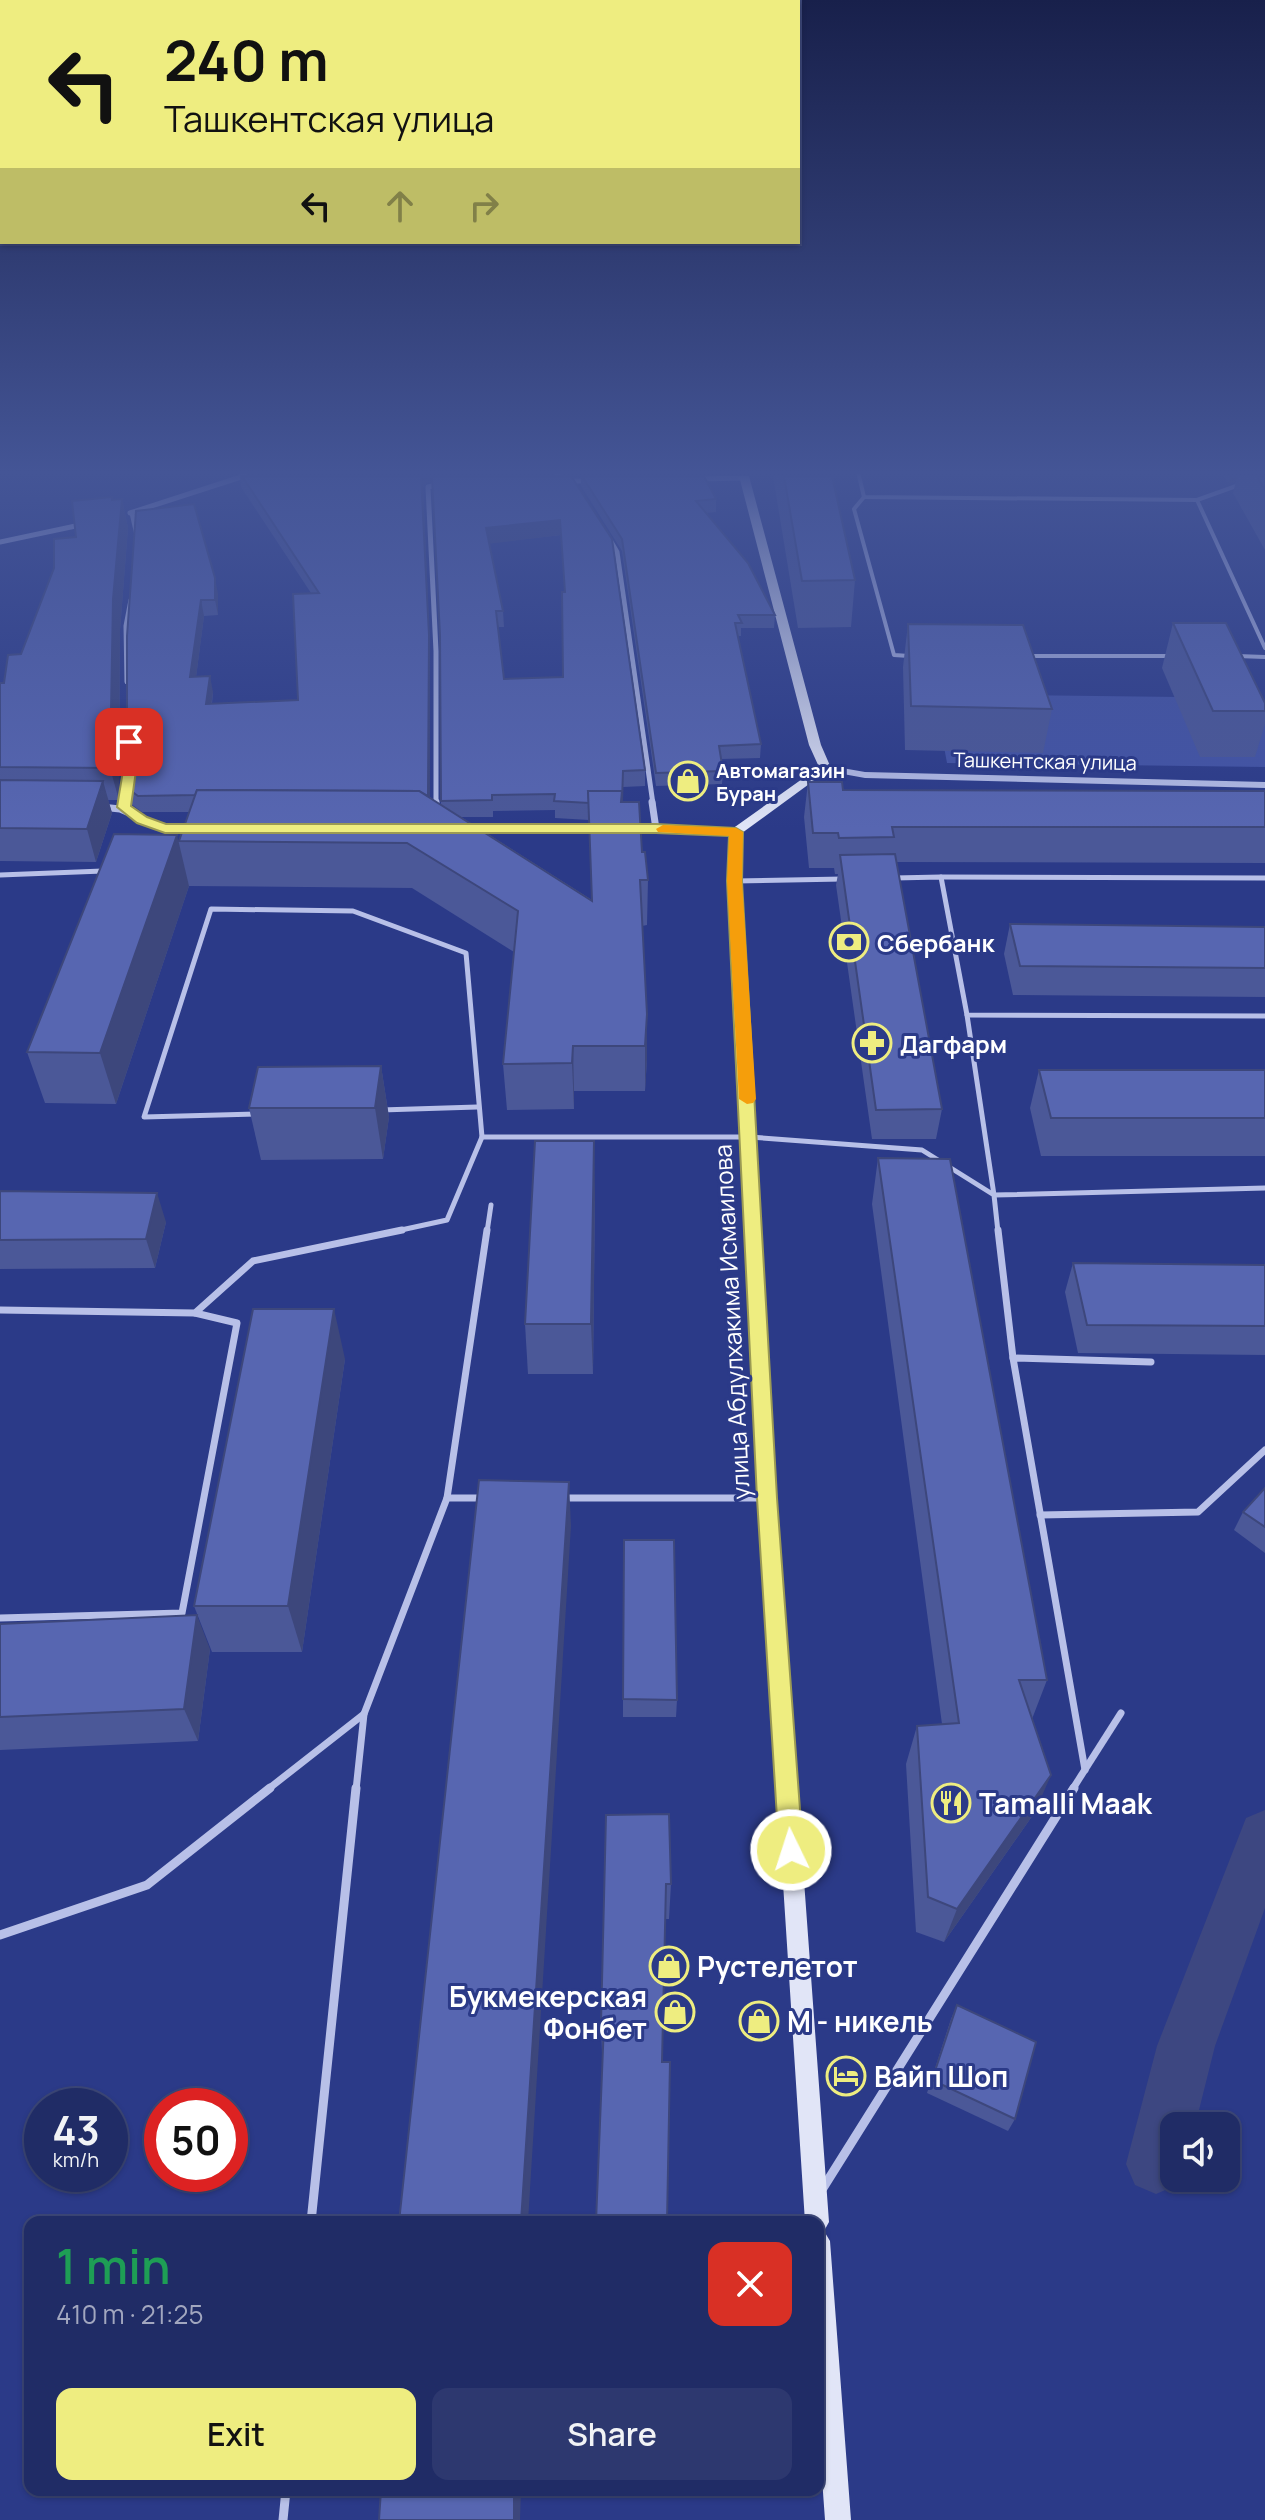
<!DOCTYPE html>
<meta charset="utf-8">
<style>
body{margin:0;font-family:Manrope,sans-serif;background:#2d386f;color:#f1f3f6;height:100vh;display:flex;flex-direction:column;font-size:30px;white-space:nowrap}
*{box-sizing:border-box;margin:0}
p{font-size:26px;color:#a2a7bf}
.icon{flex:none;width:44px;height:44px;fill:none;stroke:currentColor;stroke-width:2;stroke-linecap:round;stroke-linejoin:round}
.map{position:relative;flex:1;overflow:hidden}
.sheet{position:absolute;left:24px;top:2216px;width:800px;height:280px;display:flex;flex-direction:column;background:#202c66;border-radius:16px;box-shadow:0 2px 6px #0004,0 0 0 2px #3d487a}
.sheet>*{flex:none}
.hud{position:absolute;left:0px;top:0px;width:800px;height:244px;box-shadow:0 2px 6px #0004,0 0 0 2px #3d487a;background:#eeed80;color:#111;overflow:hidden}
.buttons{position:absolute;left:1160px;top:2112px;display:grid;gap:16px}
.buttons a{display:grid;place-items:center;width:80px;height:80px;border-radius:16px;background:#202c66;box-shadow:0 2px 6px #0004,0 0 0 2px #3d487a;font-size:40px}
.speed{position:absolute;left:24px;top:2088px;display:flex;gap:16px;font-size:40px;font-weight:700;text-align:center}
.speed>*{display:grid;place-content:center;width:104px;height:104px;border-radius:50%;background:#202c66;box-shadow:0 2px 6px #0004,0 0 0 2px #3d487a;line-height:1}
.speed small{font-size:20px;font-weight:400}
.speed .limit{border:12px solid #d22;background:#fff;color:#111}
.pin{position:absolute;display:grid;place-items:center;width:68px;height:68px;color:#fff;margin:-34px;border-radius:16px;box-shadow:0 4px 12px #0006}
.me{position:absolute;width:88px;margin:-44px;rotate:356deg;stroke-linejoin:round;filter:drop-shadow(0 0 6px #0008)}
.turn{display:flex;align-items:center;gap:28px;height:168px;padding:0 32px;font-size:36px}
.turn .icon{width:104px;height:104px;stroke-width:2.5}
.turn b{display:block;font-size:56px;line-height:68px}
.lanes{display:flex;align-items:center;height:76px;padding:0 32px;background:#0003;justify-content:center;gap:40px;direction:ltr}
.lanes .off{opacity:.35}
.round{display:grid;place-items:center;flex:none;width:84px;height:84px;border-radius:16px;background:#2d386f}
.summary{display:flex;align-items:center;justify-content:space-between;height:136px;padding:0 32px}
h1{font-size:48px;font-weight:600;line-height:60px;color:#1e9e55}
.primary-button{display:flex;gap:16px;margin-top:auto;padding:16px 32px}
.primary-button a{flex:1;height:92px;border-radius:16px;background:#eeed80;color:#111;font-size:32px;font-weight:600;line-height:92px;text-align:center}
.primary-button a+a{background:#2d386f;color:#f1f3f6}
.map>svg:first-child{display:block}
.green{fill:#4354a6}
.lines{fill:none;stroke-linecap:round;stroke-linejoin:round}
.canal{fill:#3d4781;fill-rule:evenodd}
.service-far3{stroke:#b8c0e8;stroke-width:4}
.service-far2{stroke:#b8c0e8;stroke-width:5}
.service-far1{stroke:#b8c0e8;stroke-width:7}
.service{stroke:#b8c0e8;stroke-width:9}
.minor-far1{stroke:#b8c0e8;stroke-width:5}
.minor{stroke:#b8c0e8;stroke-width:7}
.tertiary{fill:#b8c0e8;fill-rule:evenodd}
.secondary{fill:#e1e5f7;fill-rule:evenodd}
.wall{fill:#4b5898;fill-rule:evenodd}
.shaded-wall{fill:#3d477c}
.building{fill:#5766b1;stroke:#3d477c;stroke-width:2;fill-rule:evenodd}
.route{fill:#eeed80;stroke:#9b9a53;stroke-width:2}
.slow{fill:#f59e0b}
.labels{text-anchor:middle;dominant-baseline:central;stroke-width:6;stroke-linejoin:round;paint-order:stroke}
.far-street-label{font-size:20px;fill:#fff;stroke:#2b3a88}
.far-poi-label{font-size:20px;font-weight:bold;fill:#fff;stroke:#2b3a88;text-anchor:start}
.poi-label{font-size:24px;font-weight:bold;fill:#fff;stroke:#2b3a88;text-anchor:start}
.street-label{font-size:24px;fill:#fff;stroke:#2b3a88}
.near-poi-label{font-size:28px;font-weight:bold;fill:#fff;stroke:#2b3a88;text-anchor:start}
</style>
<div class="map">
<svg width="1265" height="2520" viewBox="0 0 1265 2520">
<rect width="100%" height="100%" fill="#2b3a88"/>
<polygon class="green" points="934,694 1261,698 1265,708 1265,767 947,763"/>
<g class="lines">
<polygon class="canal" points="1265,1810 1265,1908 1215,2046 1195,2126 1174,2126 1174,2178 1180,2178 1177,2185 1156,2194 1135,2185 1126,2164 1157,2046 1246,1818"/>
<g class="service-far3">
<polyline points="859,476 864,497 1197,500 1265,648"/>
<polyline points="864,497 854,509 894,655 909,656"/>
<polyline points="1197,500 1239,485"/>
<polyline points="1029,656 1169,656"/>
<polyline points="1237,656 1265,657"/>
</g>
<g class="service-far2">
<polyline points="0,875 103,871"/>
<polyline points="941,877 1265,878"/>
<polyline points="894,878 941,877 967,1015 1265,1016"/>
<polyline points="735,881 843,879"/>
<polyline points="967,1015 994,1195 1265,1188"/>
<polyline points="381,1110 477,1107"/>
<polyline points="257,1114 144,1117 211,909 353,911 466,953 482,1137"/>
<polyline points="392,1232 447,1220 482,1137 750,1137 922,1150 994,1195 998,1232"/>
<polyline points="487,1232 491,1205"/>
</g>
<g class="service-far1">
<polyline points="998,1230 1013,1358"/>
<polyline points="0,1310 195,1313 253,1261 402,1230"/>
<polyline points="447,1498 487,1230"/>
<polyline points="563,1498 764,1498"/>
<polyline points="1040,1515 1198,1512 1265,1450"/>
<polyline points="0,1618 182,1613 237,1323 195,1313"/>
<polyline points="1085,1770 1013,1358 1151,1362"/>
<polyline points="267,1790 364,1714 447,1498 484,1498"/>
<polyline points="356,1790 364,1714"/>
<polyline points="1072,1790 1121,1713"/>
</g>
<g class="service">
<polyline points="0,1935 147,1885 270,1788"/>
<polyline points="823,2188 1074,1788"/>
<polyline points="311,2222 356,1788"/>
<polyline points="283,2520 286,2490"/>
</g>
<g class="minor-far1">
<polyline points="557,476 571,481 591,481"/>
<polyline points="696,479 744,478"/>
<polyline points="130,513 244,476"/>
<polyline points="132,513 137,535"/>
<polyline points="607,535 617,552 653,804"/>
<polyline points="0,542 85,524"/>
<polyline points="127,682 126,626 131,600"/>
<polyline points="124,804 128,780"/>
<polyline points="436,804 436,651 428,487 441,484"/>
</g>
<g class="minor">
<polyline points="436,802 436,811"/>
<polyline points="652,802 656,829"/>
<polyline points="101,807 120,809 165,828 193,828"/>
<polyline points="124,807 125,802"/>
<polyline points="471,828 597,829"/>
<polyline points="631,829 736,832"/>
</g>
<polygon class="tertiary" points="825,765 865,772 1265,782 1265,788 865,778 821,770 820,768"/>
<polygon class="secondary" points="739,476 749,476 821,745 831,768 742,833 741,881 776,1498 829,2222 824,2231 830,2241 851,2520 825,2520 818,2423 818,2222 805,2222 758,1498 729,881 732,829 819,767 809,745"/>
</g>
<g class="wall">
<path d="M240 476H571L645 770V786L623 787 622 802 642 852 648 880 647 925 642 926 647 1059 645 1091H574V1109L507 1110 503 1064 514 952 412 888 189 886 116 1104 45 1103 27 1052 179 841 189 812H142L131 804 127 788 136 511 218 594V615L204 616 196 677 213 692 212 704 298 700 311 593 241 487ZM433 481 440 635 441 805 430 797V651L423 487 427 482ZM561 535 565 592 563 677 504 679 498 627H504L503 611 489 543ZM555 810V818L589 820 592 900 461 817H493V811Z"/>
<polygon points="581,476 704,476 716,499 716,512 706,513 775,615 774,628 741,628 741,636 738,636 761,744 760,758 721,759 723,771 722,784 656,786 622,551 581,486"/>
<polygon points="773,476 832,476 855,580 851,627 798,628"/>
<polygon points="1224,476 1265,476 1265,550 1233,493 1236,481 1228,484"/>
<polygon points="112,497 112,500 122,499 128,528 120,630 119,800 108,800 112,813 96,862 0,861 0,683 4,683 21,654 76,537"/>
<polygon points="1173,623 1265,703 1265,724 1255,757 1200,757 1162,668"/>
<polygon points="908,624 1052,709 1043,753 905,750 903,667"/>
<polygon points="808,782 843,790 1265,791 1265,863 896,862 942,1109 936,1139 872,1139 836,885 838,874 835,874 834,868 809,868 804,817"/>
<polygon points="1010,924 1265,927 1265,997 1013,995 1004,954"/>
<polygon points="381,1066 389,1117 383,1159 261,1160 249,1108"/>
<polygon points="1039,1070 1265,1070 1265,1156 1041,1156 1030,1108"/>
<polygon points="878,1158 1047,1680 1032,1719 1035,1812 944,1942 916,1932 906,1764 917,1726 942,1724 872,1204"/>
<polygon points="0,1191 166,1222 155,1268 0,1269"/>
<polygon points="595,1193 593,1374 528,1374 525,1324"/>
<polygon points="1073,1263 1265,1265 1265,1355 1078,1353 1065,1292"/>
<polygon points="345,1359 302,1652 212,1652 194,1606"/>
<polygon points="1265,1488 1265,1553 1234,1530 1243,1512"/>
<polygon points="0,1624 210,1649 198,1741 0,1750"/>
<polygon points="623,1699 677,1700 676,1717 623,1717"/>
<polygon points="669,1814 671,1884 669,1919 665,1919 603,2054 602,2054 601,2023"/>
<polygon points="957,2005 1015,2119 1008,2131 927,2093 951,2019"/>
</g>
<g class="shaded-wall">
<polygon points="421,476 459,476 427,482 423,487 430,651 430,818 428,801"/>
<polygon points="1230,476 1237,476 1236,481 1228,484"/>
<polygon points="122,499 128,528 120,630 119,800 110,768 113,599"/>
<polygon points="560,520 561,535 487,544 486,528"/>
<polygon points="215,578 218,594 218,615 215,600"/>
<polygon points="201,600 204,616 194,693 190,677"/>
<polygon points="210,676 213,692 209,721 206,704"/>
<polygon points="103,781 112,813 96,862 87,829"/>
<polygon points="177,835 189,886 116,1104 100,1053"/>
<polygon points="647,1014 647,1059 645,1091 645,1046"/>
<polygon points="573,1046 574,1091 574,1109 572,1063"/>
<polygon points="381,1066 389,1117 383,1159 375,1108"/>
<polygon points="594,1141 595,1193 593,1374 591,1324"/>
<polygon points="157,1193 166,1222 155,1268 146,1239"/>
<polygon points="334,1309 345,1359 302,1652 288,1606"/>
<polygon points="569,1482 571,1526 528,2222 521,2222"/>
<polygon points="197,1615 210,1649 198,1741 184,1709"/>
<polygon points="1051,1775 1035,1812 944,1942 957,1909"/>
<polygon points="514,2490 521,2490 520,2520 514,2520"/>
</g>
<g class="building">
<polygon points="242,476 421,476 429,635 428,796 419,791 197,790 195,795 138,796 127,788 127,636 136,511 194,504 215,578 215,600 201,600 190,677 210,676 206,704 298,700 293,594 319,593"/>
<path d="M571 476 612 539 645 770 623 771 622 802V791H588L589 803 554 801 555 794 492 795V800L441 801 440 635 432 477ZM560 520 565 592H562L563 677 504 679 496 611H503L486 528Z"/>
<polygon points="582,476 704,476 716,499 696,501 748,563 775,615 738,615 742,623 735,623 761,744 719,746 723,771 656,773 622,539"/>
<polygon points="784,476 832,476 855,580 802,581"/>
<polygon points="1257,476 1265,476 1265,490"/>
<polygon points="112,497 112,500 122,499 113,599 110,768 0,767 0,683 4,683 8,655 21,654 54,568 54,539 76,537 72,501"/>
<polygon points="1173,623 1226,623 1265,703 1265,711 1213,711"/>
<polygon points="908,624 1023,625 1052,709 911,706"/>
<polygon points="0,780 103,781 87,829 0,828"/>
<polygon points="808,782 842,782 843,790 1265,791 1265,827 892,827 894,837 839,838 838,833 813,833"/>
<polygon points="197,790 419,791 592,901 588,791 622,791 621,802 639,802 642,852 645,852 648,880 640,880 647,1014 645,1046 573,1046 572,1063 503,1064 518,911 407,843 179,841"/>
<polygon points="114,834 177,835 100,1053 27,1052"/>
<polygon points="895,854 942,1109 876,1110 840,855"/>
<polygon points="1010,924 1265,927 1265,968 1020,966"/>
<polygon points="381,1066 375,1108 249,1108 258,1067"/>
<polygon points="1039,1070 1265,1070 1265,1118 1051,1118"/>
<polygon points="535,1141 594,1141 591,1324 525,1324"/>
<polygon points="878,1158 950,1159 1047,1680 1019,1680 1051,1775 957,1909 928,1897 917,1726 959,1723"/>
<polygon points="0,1191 157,1193 146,1239 0,1240"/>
<polygon points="1073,1263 1265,1265 1265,1326 1087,1325"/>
<polygon points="253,1309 334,1309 288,1606 194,1606"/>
<polygon points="479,1480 569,1482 521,2222 399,2222"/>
<polygon points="1265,1488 1265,1527 1243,1512"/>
<polygon points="624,1540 674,1540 677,1700 623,1699"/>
<polygon points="197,1615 184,1709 0,1717 0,1624"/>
<polygon points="669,1814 671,1884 666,1884 662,2062 670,2062 667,2222 596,2222 604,2023 601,2023 606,1815"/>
<polygon points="957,2005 1036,2042 1015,2119 932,2080"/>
<polygon points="381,2490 514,2490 514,2520 379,2520"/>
</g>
<linearGradient id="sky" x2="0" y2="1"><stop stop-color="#18204b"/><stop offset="0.57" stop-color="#445596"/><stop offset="1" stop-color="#445596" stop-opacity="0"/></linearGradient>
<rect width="1265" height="829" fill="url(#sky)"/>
<polygon class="route" points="129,738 135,742 136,771 131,806 147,817 166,824 656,824 736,828 743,832 742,881 777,1498 803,1850 800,1858 791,1861 783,1858 779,1850 757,1498 727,881 729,836 656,833 165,833 137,823 117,807 123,771 122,742"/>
<polygon class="slow" points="663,825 736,828 743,832 742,881 756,1099 753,1103 747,1104 739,1099 727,881 729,836 658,832 656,829"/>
<defs>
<g id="shop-ring" transform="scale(2)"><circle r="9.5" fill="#2b3a88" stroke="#eeed80" stroke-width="1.5"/><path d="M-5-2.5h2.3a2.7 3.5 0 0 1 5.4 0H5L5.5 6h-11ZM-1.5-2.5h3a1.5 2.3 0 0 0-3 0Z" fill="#eeed80"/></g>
<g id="bank-ring" transform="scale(2)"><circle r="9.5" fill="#2b3a88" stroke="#eeed80" stroke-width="1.5"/><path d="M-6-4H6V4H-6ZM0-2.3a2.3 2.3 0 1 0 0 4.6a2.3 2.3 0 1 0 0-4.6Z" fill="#eeed80"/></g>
<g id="pharmacy-ring" transform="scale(2)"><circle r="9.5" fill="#2b3a88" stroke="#eeed80" stroke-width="1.5"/><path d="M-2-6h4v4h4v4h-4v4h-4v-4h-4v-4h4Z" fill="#eeed80"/></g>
<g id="restaurant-ring" transform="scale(2)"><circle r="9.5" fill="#2b3a88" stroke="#eeed80" stroke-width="1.5"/><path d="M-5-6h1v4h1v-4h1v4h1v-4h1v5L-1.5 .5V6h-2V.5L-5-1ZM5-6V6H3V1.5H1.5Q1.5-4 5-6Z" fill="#eeed80"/></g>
<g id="hotel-ring" transform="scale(2)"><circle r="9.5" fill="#2b3a88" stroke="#eeed80" stroke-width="1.5"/><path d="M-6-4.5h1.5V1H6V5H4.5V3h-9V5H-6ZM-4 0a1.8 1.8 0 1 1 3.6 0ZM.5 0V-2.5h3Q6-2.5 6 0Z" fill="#eeed80"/></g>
</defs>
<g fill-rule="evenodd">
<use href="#shop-ring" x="688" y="781"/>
<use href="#bank-ring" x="849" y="942"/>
<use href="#pharmacy-ring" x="872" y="1043"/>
<use href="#restaurant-ring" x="951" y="1803"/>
<use href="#shop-ring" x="669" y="1966"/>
<use href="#shop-ring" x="675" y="2012"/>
<use href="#shop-ring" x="759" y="2021"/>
<use href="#hotel-ring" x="846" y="2076"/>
</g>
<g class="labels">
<g class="far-street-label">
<text transform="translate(1045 761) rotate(1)">Ташкентская улица</text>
</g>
<g class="far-poi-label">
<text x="716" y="770">Автомагазин<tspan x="716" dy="23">Буран</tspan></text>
</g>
<g class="poi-label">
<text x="877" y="942">Сбербанк</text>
<text x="900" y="1043">Дагфарм</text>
</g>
<g class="street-label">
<text transform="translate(731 1322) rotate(-93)">улица Абдулхакима Исмаилова</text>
</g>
<g class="near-poi-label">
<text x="979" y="1803">Tamalli Maak</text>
<text x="697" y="1966">Рустелетот</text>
<text x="647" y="1996" text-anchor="end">Букмекерская<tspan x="647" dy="32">Фонбет</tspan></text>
<text x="787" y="2021">М - никель</text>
<text x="874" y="2076">Вайп Шоп</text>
</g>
</g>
</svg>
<div class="buttons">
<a><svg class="icon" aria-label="sound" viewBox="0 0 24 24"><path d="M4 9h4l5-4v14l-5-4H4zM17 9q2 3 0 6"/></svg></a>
</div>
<div class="speed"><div>43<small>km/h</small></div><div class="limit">50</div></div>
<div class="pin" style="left:129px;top:742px;background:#d93025"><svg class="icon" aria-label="arrive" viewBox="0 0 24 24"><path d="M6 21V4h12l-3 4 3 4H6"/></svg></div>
<svg class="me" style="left:791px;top:1850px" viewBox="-20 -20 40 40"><circle r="17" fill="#eeed80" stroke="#fff" stroke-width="3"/><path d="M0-11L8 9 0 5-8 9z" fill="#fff"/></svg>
<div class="hud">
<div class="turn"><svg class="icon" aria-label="left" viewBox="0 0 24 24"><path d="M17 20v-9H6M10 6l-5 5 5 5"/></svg><div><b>240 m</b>Ташкентская улица</div></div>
<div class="lanes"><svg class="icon" aria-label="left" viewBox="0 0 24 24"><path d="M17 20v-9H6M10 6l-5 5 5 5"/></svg><svg class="icon off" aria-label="ahead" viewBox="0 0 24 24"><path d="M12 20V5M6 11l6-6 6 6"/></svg><svg class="icon off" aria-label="right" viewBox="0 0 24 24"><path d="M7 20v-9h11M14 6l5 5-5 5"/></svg></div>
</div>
<section class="sheet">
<div class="summary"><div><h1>1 min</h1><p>410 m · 21:25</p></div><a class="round" style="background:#d93025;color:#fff"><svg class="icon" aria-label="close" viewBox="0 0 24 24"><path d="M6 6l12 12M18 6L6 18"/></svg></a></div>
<div class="primary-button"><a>Exit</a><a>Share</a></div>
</section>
</div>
